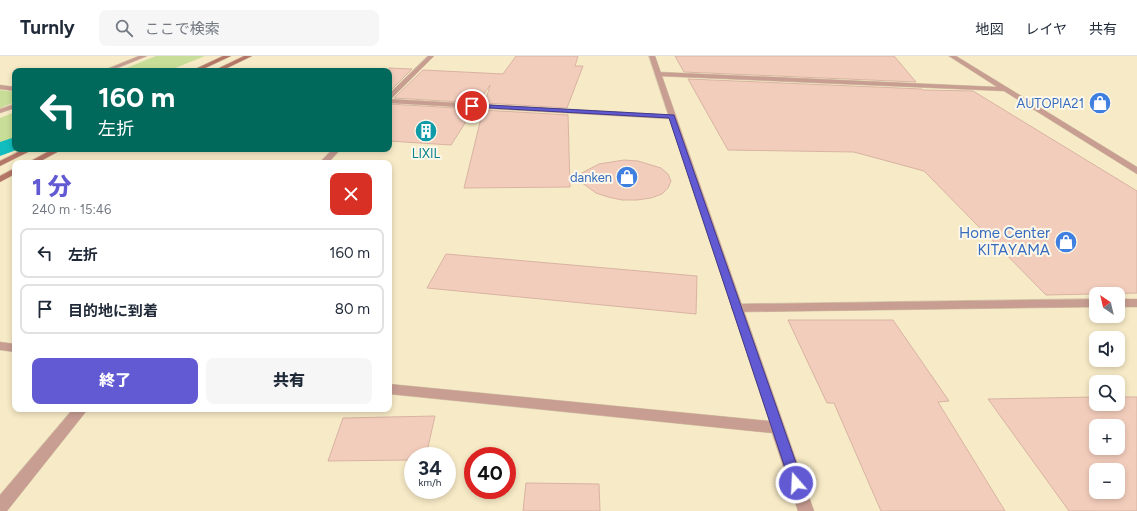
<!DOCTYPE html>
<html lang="ja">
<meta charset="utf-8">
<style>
body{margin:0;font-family:Figtree,"Noto Sans JP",sans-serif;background:#f6f6f7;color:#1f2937;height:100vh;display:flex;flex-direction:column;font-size:15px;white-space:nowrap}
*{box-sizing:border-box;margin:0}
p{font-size:13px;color:#747a83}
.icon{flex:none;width:22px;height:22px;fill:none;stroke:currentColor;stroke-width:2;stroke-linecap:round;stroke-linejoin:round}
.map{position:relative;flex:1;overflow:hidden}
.side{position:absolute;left:12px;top:104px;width:380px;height:252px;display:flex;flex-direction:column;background:#fff;border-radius:8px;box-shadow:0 2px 6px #0003}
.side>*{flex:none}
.guide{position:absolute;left:12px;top:12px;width:380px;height:84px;border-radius:8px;box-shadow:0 2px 6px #0003;background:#00695c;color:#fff;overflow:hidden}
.needle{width:26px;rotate:325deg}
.tools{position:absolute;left:1089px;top:231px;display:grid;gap:8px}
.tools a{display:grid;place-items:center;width:36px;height:36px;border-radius:8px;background:#fff;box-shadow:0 2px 6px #0003;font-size:20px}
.speed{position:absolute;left:404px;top:391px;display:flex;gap:8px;font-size:20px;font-weight:700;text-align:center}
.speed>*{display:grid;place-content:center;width:52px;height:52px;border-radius:50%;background:#fff;box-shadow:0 2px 6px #0003;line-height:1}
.speed small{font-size:10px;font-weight:400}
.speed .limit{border:6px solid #d22;background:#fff;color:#111}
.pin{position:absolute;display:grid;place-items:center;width:34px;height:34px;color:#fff;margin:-17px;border:2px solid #fff;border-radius:50%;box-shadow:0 1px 4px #0007}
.me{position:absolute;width:44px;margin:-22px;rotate:341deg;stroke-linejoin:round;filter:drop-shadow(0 0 3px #0008)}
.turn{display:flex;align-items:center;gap:14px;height:84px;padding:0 20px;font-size:18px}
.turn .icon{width:52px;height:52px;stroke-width:2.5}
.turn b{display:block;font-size:28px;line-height:34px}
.round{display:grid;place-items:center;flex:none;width:42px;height:42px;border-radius:8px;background:#f6f6f7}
.headline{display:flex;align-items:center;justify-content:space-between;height:68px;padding:0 20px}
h1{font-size:24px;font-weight:800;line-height:30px;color:#625ad3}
.cta{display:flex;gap:8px;margin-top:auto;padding:8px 20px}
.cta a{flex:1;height:46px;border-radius:8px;background:#625ad3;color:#fff;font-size:16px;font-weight:800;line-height:46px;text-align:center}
.cta a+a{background:#f6f6f7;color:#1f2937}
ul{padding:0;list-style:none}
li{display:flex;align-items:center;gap:12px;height:50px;margin:0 8px 6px;padding:0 12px;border:2px solid #e0e1e3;border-radius:8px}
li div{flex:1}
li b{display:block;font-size:15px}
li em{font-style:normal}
header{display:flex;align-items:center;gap:24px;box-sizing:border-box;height:56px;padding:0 20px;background:#fff;border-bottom:1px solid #e0e1e3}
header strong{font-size:19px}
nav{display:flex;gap:22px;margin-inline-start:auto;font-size:14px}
.search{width:280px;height:36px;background:#f6f6f7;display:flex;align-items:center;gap:10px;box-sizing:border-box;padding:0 14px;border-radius:8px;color:#747a83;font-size:15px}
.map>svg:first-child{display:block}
.green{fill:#c8de98}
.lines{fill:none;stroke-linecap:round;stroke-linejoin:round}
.canal{fill:#11bdbe;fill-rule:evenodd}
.building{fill:#f3cdbc;stroke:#d8b3a2;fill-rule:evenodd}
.minor-casing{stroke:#d4c8a8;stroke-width:1}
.tertiary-casing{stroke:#d4c8a8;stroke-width:1}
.secondary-casing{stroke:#d4c8a8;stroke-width:1}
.minor{fill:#c89d92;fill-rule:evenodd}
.tertiary{fill:#c89d92;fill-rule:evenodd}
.secondary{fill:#b47667;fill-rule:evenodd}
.route{fill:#625ad3;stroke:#403a89}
.labels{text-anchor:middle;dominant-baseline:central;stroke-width:4;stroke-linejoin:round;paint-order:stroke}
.far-shop-label{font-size:13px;fill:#366cbe;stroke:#fdf8e9;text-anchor:end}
.far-culture-label{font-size:13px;fill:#0d838f;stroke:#fdf8e9}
.shop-label{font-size:15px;fill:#366cbe;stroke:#fdf8e9;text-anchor:end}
</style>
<header>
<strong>Turnly</strong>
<div class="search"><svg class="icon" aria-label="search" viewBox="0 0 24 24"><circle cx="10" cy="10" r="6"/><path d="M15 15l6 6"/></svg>ここで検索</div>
<nav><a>地図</a><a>レイヤ</a><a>共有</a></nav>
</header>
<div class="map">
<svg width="1137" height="455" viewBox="0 0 1137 455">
<rect width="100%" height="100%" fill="#f7eac6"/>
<g class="green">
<polygon points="156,0 205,0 168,15 119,15"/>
<polygon points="0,34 15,36 15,46 0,52"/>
<polygon points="15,56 15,82 0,89 0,62"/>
</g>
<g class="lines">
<polygon class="canal" points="15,81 15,93 19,93 0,100 0,86"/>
</g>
<g class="building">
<polygon points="516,0 578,0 575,10 583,10 567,52 485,47 490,29 478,47 394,42 423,14 503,18"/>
<polygon points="675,0 894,0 916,26 684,16"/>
<polygon points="389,12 412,13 389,36"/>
<polygon points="688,23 922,33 923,34 973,35 1137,135 1137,237 1046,239 924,115 854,96 728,94"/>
<polygon points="389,48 474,53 451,89 389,85"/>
<polygon points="483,54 568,59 570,131 464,132"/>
<polygon points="624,104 638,105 661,112 668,118 671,125 668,132 662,138 651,142 637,144 622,144 608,141 596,137 574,121 599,108"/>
<polygon points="446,198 697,220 696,258 427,232"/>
<polygon points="788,264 893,264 949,345 938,346 1005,455 881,455 834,347 827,347"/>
<path d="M1096 341V348H1118V341H1137V455H1069L988 343ZM1096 370H1118V392H1096ZM1096 414H1118V436H1096Z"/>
<polygon points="435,360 426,400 413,400 413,404 328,405 343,362"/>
<polygon points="526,427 599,428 600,455 523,455"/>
</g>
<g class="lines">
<g class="minor-casing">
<g id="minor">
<polygon points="139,0 147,0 110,15 102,15"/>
<polygon points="949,0 956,0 1137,111 1137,118 1004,35 658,20 655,18 658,16 997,31"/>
<polygon points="0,29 15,31 15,35 0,33"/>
<polygon points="389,43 672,59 676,61 672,63 389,47"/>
<polygon points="15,48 15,52 0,57 0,53"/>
<polygon points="1096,243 1096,251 737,256 733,255 731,252 733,249 737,248"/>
<rect x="1118" y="243" width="19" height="8"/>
</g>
</g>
<g class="tertiary-casing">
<g id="tertiary">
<polygon points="428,0 434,0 391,43 389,44 389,38"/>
<polygon points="649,0 655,0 814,455 798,455 772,377 389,338 389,328 769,365"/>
<polygon points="333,93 341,93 328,107 319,107"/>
<polygon points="0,286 15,288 15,296 0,294"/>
<polygon points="73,353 88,353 7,455 0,455 0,439"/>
</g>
</g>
<g class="secondary-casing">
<g id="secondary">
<polygon points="223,0 231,0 199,15 191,15"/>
<polygon points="244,0 252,0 221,15 213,15"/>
<polygon points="24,93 34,93 0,110 0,105"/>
<polygon points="53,93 63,93 37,107 27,107"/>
<polygon points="15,112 15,118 0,126 0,120"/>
</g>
</g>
<use href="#minor" class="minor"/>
<use href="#tertiary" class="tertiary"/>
<use href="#secondary" class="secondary"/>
</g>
<polygon class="route" points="470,48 674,59 803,427 801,431 796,433 792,431 790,427 669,62 472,51 469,50"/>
<defs>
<g id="shop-disc" transform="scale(1.15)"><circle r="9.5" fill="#3f7fe0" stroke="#fdf8e9"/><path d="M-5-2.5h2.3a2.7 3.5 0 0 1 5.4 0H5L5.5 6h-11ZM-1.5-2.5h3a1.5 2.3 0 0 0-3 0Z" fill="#fff"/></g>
<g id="building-disc" transform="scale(1.15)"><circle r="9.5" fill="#0f9aa8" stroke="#fdf8e9"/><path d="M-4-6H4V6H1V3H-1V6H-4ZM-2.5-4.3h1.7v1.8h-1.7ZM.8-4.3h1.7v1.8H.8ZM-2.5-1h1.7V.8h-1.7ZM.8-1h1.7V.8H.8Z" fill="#fff"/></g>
</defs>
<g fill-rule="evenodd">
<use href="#shop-disc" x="1100" y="47"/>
<use href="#building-disc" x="426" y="75"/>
<use href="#shop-disc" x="627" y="121"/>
<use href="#shop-disc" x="1066" y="186"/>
</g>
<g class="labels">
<g class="far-shop-label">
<text x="1084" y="47">AUTOPIA21</text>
<text x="612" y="121">danken</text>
</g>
<g class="far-culture-label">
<text x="426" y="97">LIXIL</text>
</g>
<g class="shop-label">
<text x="1050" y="177">Home Center<tspan x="1050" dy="17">KITAYAMA</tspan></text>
</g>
</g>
</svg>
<div class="tools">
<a><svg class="needle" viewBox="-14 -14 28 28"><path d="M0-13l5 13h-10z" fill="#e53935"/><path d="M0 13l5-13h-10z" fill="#747a83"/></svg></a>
<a><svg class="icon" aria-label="sound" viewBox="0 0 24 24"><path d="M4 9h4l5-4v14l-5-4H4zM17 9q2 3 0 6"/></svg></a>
<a><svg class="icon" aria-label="search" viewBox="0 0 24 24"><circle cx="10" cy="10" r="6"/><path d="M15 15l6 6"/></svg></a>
<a>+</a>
<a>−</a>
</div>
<div class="speed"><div>34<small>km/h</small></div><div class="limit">40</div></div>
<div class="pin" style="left:472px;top:50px;background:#d93025"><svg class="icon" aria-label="arrive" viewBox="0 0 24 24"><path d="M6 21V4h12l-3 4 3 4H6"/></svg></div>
<svg class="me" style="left:796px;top:427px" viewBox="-20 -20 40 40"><circle r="17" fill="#625ad3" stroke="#fff" stroke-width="3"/><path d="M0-11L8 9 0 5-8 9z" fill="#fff"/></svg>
<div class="guide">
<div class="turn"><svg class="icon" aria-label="left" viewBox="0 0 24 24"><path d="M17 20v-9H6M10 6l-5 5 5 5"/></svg><div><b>160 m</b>左折</div></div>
</div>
<section class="side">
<div class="headline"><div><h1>1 分</h1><p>240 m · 15:46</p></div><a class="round" style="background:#d93025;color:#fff"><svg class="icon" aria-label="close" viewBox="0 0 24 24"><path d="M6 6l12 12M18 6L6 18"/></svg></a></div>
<ul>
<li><svg class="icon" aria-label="left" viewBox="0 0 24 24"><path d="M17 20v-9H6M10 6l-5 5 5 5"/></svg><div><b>左折</b></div><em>160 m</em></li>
<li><svg class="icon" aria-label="arrive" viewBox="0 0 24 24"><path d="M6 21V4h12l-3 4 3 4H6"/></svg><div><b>目的地に到着</b></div><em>80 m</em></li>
</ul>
<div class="cta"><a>終了</a><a>共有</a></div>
</section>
</div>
